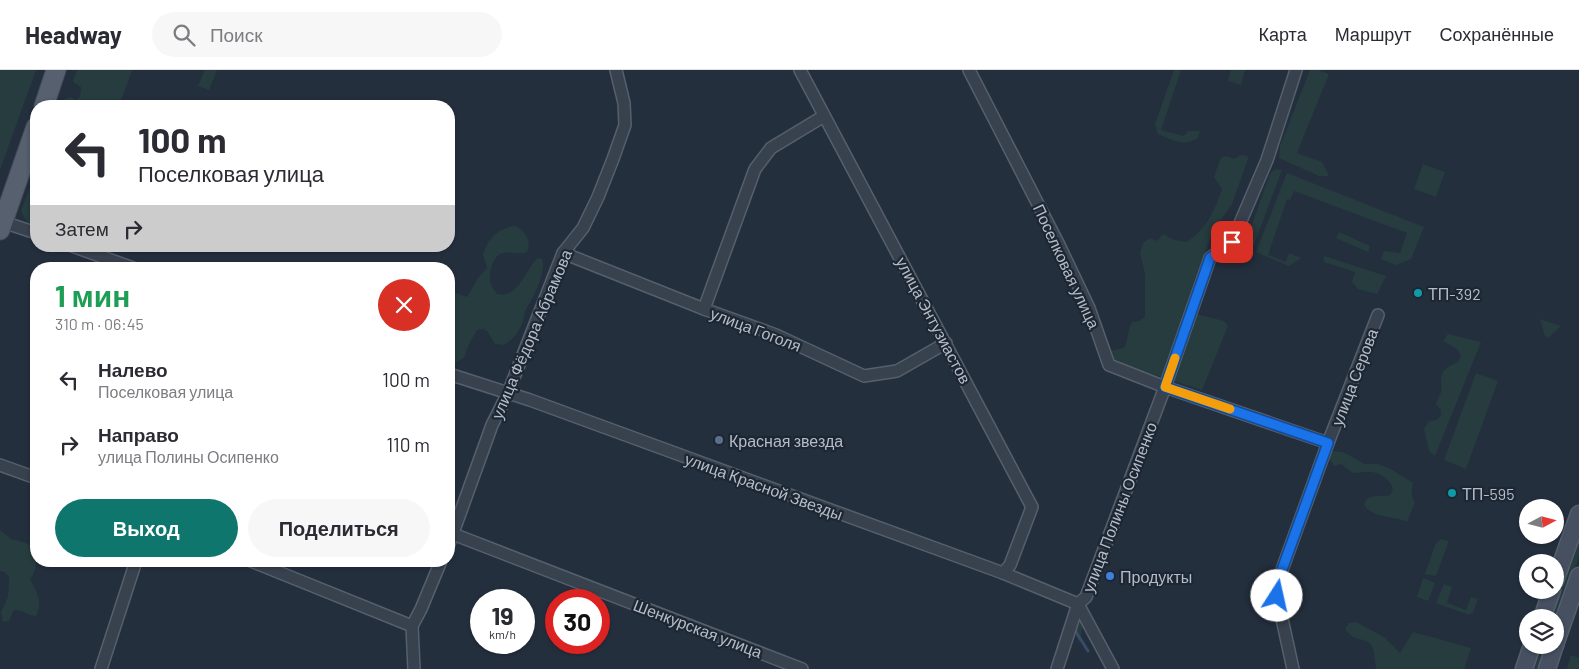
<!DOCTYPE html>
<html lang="ru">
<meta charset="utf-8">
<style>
body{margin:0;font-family:Barlow,sans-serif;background:#f7f7f7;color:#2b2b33;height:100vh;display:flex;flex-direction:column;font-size:19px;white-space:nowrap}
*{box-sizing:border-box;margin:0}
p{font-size:16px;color:#7c7c81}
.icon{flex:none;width:28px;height:28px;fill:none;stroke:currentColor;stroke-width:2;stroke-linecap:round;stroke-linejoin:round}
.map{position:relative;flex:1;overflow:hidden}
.details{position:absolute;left:30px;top:192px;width:425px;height:305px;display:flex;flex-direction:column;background:#fff;border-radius:20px;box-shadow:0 1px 4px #0004}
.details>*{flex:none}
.banner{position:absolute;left:30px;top:30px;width:425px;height:152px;border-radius:20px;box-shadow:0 1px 4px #0004;background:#fff;color:#2b2b33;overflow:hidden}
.needle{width:32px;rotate:83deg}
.fabs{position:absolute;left:1519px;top:429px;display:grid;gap:10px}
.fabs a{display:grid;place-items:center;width:45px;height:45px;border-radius:50%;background:#fff;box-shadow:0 1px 4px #0004;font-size:25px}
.speed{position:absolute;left:470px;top:519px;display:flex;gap:10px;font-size:25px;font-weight:700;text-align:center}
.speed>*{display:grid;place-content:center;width:65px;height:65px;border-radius:50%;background:#fff;box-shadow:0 1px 4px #0004;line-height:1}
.speed small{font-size:12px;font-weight:400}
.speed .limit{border:8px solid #d22;background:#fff;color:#111}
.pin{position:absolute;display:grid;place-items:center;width:42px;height:42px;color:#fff;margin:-21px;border-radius:10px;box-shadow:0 2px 8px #0006}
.me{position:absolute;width:55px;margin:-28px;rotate:10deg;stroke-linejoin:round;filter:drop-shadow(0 0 4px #0008)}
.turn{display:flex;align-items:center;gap:18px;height:105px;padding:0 25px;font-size:22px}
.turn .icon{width:65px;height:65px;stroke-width:2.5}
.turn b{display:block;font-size:35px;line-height:42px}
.then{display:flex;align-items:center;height:48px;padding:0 25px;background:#0003;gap:10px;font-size:19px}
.round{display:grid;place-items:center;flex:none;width:52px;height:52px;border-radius:26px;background:#f7f7f7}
.summary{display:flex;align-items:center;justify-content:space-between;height:85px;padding:0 25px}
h1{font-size:30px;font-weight:700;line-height:38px;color:#1e9e55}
.button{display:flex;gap:10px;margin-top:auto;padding:10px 25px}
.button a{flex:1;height:58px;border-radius:30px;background:#0f766e;color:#fff;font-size:20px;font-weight:700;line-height:58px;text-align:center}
.button a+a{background:#f7f7f7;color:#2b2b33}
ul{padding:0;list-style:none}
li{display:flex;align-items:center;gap:15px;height:65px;padding:0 25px}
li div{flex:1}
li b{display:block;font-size:19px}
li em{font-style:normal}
header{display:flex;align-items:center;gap:30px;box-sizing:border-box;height:70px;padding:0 25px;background:#fff;border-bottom:1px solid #e1e1e2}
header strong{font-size:24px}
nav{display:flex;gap:28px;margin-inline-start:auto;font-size:18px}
.search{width:350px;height:45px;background:#f7f7f7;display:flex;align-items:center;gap:12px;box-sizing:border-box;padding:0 18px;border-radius:28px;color:#7c7c81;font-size:19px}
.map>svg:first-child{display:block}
.green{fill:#263c3f}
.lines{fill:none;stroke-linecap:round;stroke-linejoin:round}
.stream{stroke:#394c67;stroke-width:3}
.minor-casing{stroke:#565f6c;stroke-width:14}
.secondary-casing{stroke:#565f6c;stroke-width:19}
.primary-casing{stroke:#414a57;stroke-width:21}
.minor{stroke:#38414e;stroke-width:11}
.secondary{stroke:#465061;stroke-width:16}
.primary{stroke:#56606e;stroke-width:19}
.route-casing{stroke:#114b97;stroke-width:12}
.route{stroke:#1a73e8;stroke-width:9}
.slow{stroke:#f59e0b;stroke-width:9}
.culture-dot{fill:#0f9aa8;stroke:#1d2633;stroke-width:2}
.service-dot{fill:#5c6f8a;stroke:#1d2633;stroke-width:2}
.shop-dot{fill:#3f7fe0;stroke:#1d2633;stroke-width:2}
.labels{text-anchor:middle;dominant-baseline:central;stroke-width:4.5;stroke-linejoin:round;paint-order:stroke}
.street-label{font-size:16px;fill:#b4bcc9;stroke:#1d2633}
.poi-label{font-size:16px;fill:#b4bcc9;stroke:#1d2633;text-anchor:start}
</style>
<header>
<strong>Headway</strong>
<div class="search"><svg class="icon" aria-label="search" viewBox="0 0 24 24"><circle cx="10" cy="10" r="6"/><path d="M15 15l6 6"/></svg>Поиск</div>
<nav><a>Карта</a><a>Маршрут</a><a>Сохранённые</a></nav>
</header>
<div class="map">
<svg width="1579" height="599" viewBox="0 0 1579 599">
<rect width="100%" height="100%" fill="#242f3e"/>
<g class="green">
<polygon points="0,0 36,0 0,100"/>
<polygon points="77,0 132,0 119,36 61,36 65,29 70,27 77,30 80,26 81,17 73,12"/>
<polygon points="205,0 217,0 209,20 198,16"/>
<path d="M1174 0H1181L1161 60 1184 66 1188 61H1200L1198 68C1184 77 1172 70 1158 64L1155 54Z"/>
<polygon points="1231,0 1245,0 1241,15 1228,11"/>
<polygon points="1310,0 1318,0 1329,4 1297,83 1322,92 1329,106 1319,106 1279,88 1280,76"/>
<path d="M1241 85 1247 86 1248 89 1232 134 1213 161 1192 217 1196 244 1224 251 1228 256 1202 320 1114 292 1110 281 1124 278C1129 269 1127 261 1132 252L1139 251 1145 247V204L1140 183 1143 173 1150 168 1157 171 1163 164 1174 170 1186 172C1207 160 1214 141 1222 119L1214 107 1221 87 1227 86 1234 89Z"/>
<polygon points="1423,94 1445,102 1436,127 1414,119"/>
<polygon points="1275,99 1282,100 1252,180 1246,171 1270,104"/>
<polygon points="1287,103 1424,157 1411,189 1396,195 1381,189 1384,181 1400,183 1407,163 1294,121 1290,130 1287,129 1268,185 1286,192 1289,183 1301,188 1289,196 1256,182"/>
<polygon points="36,110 36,159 29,155 21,141 31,114"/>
<path d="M515 156C525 160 532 171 527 182 519 185 512 181 503 183 492 185 488 205 491 214 492 218 495 221 497 224 519 229 525 199 538 188L542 189C547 202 533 228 526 239 524 243 524 247 523 251 520 261 513 270 504 275L495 274 487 261 483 259 477 260 469 274 464 288 456 292 449 293V220L467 227 478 208 487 198 483 185C487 169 498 158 515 156Z"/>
<polygon points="1339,162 1370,176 1368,182 1336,168"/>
<polygon points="1324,186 1386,206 1377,224 1358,219 1352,212 1355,202 1324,192"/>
<polygon points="1540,249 1561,256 1548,268 1545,266"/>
<path d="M1448 264 1481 272 1435 386 1429 381 1424 359 1429 351 1437 350 1441 346V340L1436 334C1437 329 1440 326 1441 322 1443 315 1439 309 1443 302 1448 294 1458 296 1461 286L1457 279 1443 271Z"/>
<polygon points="1476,303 1498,311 1466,399 1444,390"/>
<path d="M1332 381 1343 382 1365 394H1378L1389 398 1413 413C1413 420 1409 425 1415 432L1407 452C1393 445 1374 449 1364 435 1367 422 1379 428 1390 425L1393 419C1392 411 1379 402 1371 402 1365 401 1359 403 1353 403L1341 394 1334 396 1329 387V383Z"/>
<path d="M0 460 11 469 26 473 34 479C36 490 38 500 30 509 36 521 44 533 36 546 27 545 22 539 14 540L9 551 3 552 1 542 8 527 9 512V507L5 502 0 501Z"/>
<polygon points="1579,463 1579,486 1555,554 1555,548 1549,548"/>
<polygon points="1440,469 1449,471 1436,506 1425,504 1435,475"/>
<polygon points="1423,508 1435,513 1428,531 1417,527"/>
<polygon points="1444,514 1452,517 1447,533 1466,540 1471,527 1478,529 1473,542 1469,545 1436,533"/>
<polygon points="1081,551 1083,556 1079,574 1074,558"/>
<path d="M1356 552 1384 567 1400 583 1413 562 1471 578 1464 599H1376C1375 592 1375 585 1373 579 1369 565 1354 574 1345 559L1349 553Z"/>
<polygon points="1539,575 1548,575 1539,599 1531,599"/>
<polygon points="1571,585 1579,588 1579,599 1567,599"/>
</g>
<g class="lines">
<polyline class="stream" points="1076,562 1088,581"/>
<g class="minor-casing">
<g id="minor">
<polyline points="800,0 1032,437 1010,495 1003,503"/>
<polyline points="969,0 1059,175 1089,238 1109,295 1165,317 1328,373"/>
<polyline points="3,152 36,163"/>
<polyline points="72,176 136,199"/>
<polyline points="563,183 704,239 776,265 864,306 897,301 946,273"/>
<polyline points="704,239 755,99 771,78 824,46"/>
<polyline points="449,304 530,330 1003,503 1078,534 1113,599"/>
<polyline points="0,395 36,408"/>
<polyline points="453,464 802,599"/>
<polyline points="449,474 492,355 508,323 563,183 583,158 598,127 613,89 625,55 624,33 616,0"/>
<polyline points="251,491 412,556"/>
<polyline points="101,599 136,491"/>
<polyline points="414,599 412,556 421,539 441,491"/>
<polyline points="1057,599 1078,534 1086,527 1165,317 1210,188 1232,172 1267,90 1296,0"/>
<polyline points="1293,599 1277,526 1279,508 1328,373 1378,245"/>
</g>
</g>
<g class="secondary-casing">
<g id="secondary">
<polyline points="1555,511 1579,444"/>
<polyline points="1542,548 1552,520"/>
<polyline points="1555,575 1579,506"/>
<polyline points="1524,599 1532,575"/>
<polyline points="1547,599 1555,575"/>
</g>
</g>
<g class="primary-casing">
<g id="primary">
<polyline points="44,36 56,0"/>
<polyline points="0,160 36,57"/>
</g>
</g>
<use href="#minor" class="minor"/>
<use href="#secondary" class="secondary"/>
<use href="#primary" class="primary"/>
</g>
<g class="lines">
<g class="route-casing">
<polyline id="route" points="1232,172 1210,188 1165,317 1328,373 1279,508 1277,526"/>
</g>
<use href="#route" class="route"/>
<polyline class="slow" points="1175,288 1165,317 1230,339"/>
</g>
<g class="culture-dot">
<circle cx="1418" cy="223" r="5"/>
<circle cx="1452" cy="423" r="5"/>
</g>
<circle class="service-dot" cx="719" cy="370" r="5"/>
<circle class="shop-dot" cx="1110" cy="506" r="5"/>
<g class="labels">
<g class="street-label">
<text transform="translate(1067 196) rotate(65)">Поселковая улица</text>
<text transform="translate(934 250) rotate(62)">улица Энтузиастов</text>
<text transform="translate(756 259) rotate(21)">улица Гоголя</text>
<text transform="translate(531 264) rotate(-67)">улица Фёдора Абрамова</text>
<text transform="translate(1354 307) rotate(-69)">улица Серова</text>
<text transform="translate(764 416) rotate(20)">улица Красной Звезды</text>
<text transform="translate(1119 437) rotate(-69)">улица Полины Осипенко</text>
<text transform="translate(698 558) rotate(21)">Шенкурская улица</text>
</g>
<g class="poi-label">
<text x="1428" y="223">ТП-392</text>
<text x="729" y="370">Красная звезда</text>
<text x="1462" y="423">ТП-595</text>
<text x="1120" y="506">Продукты</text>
</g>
</g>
</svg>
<div class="fabs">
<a><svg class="needle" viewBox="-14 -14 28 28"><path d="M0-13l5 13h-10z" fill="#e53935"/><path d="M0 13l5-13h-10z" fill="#7c7c81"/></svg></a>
<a><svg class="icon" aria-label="search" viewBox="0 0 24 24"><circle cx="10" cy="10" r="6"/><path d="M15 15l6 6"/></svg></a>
<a><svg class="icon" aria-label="layers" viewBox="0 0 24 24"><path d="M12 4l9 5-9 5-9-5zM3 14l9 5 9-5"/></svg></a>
</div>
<div class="speed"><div>19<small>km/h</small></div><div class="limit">30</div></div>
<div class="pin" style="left:1232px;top:172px;background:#d93025"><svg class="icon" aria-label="arrive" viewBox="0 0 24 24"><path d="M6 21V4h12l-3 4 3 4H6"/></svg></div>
<svg class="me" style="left:1277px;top:526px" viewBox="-20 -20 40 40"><circle r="19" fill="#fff"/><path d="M0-13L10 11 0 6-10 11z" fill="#1a73e8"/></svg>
<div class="banner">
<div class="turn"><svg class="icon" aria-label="left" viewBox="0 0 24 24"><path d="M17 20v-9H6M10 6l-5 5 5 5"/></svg><div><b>100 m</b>Поселковая улица</div></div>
<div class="then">Затем<svg class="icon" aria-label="right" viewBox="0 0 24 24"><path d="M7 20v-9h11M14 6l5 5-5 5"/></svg></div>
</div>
<section class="details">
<div class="summary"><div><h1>1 мин</h1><p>310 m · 06:45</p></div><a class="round" style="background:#d93025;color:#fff"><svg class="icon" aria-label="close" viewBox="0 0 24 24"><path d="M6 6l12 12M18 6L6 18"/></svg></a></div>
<ul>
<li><svg class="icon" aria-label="left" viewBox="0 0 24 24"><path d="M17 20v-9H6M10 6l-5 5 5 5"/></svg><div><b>Налево</b><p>Поселковая улица</p></div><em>100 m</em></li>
<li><svg class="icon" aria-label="right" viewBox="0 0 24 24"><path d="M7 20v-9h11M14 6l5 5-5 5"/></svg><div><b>Направо</b><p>улица Полины Осипенко</p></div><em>110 m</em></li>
</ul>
<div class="button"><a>Выход</a><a>Поделиться</a></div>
</section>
</div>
